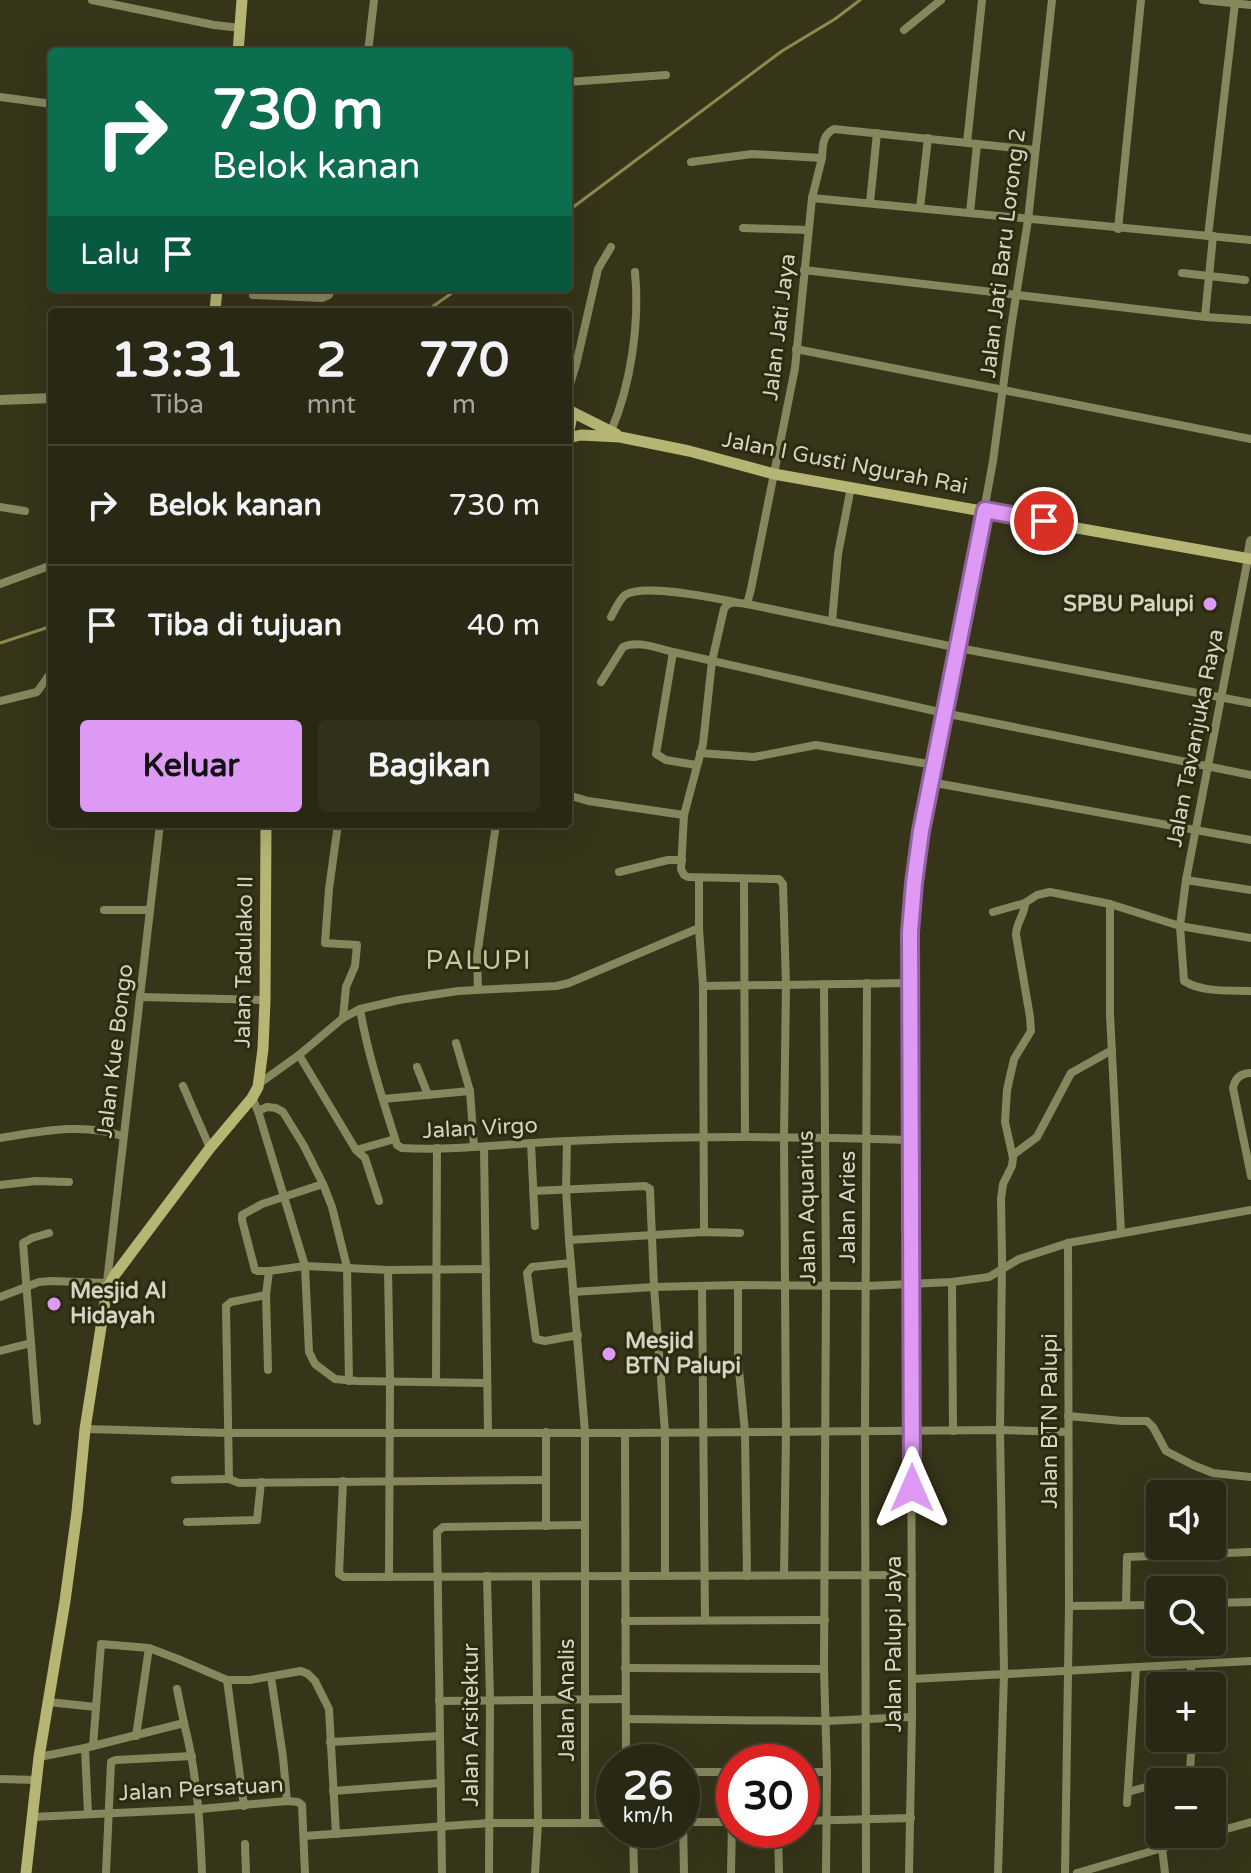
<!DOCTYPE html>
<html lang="id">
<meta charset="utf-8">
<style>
body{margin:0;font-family:"Varela Round",sans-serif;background:#30301d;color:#f1f3f6;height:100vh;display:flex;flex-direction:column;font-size:30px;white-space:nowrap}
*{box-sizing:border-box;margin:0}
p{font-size:26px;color:#a5a6a0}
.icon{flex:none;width:44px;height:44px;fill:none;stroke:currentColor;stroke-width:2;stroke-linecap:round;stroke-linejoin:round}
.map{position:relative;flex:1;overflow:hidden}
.drawer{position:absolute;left:48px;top:308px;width:524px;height:520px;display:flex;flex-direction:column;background:#282814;border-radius:8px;box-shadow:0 8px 32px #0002,0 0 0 2px #444434}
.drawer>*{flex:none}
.top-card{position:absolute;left:48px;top:48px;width:524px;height:244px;border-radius:8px;box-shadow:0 8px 32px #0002,0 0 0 2px #444434;background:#0b6e4f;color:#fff;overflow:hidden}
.buttons{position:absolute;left:1146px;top:1480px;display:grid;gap:16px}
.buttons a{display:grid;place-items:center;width:80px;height:80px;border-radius:8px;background:#282814;box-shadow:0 8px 32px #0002,0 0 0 2px #444434;font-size:40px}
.speed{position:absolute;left:596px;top:1744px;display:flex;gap:16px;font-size:40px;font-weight:700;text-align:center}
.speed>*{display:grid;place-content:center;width:104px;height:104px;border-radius:50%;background:#282814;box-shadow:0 8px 32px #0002,0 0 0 2px #444434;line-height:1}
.speed small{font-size:20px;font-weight:400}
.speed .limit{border:12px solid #d22;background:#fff;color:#111}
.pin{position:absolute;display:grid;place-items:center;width:68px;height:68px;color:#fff;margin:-34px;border:4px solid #fff;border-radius:50%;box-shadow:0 2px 8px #0007}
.me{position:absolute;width:88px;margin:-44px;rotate:0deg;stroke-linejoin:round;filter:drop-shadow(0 0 6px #0008)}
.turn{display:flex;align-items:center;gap:28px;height:168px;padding:0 32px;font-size:36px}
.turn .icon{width:104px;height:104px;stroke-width:2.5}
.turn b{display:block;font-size:56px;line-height:68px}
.then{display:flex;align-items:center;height:76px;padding:0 32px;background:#0003;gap:16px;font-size:30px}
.eta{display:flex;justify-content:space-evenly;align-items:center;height:136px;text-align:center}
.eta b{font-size:48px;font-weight:700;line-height:56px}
.action{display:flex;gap:16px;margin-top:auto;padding:16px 32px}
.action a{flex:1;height:92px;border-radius:8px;background:#dd99f3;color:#111;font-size:32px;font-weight:700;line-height:92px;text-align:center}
.action a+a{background:#30301d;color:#f1f3f6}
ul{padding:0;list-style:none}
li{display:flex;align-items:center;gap:24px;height:120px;padding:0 32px;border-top:2px solid #444434}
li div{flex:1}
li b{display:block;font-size:30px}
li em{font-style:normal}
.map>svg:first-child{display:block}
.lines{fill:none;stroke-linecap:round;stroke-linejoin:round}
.stream{stroke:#8d8b4c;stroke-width:3}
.minor{stroke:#87875e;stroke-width:8}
.tertiary{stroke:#87875e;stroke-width:10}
.secondary{stroke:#b6b574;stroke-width:11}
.route-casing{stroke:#90639e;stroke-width:20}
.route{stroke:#dd99f3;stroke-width:14}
.poi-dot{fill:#dd99f3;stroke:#2c2b10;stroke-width:3}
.labels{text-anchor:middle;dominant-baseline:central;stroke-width:6;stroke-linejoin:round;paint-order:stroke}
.street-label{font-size:22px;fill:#d4d4c4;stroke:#2c2b10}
.poi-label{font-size:22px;font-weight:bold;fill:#d4d4c4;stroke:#2c2b10;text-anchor:start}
.quarter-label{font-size:26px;letter-spacing:2px;fill:#c7c7a7;stroke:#2c2b10}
</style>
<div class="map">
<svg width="1251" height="1873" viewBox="0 0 1251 1873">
<rect width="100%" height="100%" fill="#36351a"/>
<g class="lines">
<g class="stream">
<polyline points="568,211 782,51 835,19 860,0"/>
<polyline points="425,312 459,288"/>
<polyline points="0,643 52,626"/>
</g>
<g class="minor">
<polyline points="92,0 214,25 241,28"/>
<polyline points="1203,0 1251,5"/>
<polyline points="904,30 941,0"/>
<polyline points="368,52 374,0"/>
<polyline points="568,82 666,75"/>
<polyline points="0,97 52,104"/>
<polyline points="967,143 982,0"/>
<path d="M822 158C823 146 822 135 834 129L1035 150"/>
<polyline points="812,198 1251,240"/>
<polyline points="870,203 877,133"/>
<polyline points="920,208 928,138"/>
<polyline points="970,213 977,144"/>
<polyline points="743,228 808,230"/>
<polyline points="1118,229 1141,0"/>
<polyline points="1208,236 1235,3"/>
<polyline points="804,270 1205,317 1251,320"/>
<polyline points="1182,273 1245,280"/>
<polyline points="253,295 322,298 329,295 331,288"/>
<polyline points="1205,317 1213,236"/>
<polyline points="796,349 1251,439"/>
<polyline points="568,390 576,365 598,269 611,247"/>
<path d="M611 431C631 385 640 321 635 272"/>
<polyline points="0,507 25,511"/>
<path d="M1248 558 1186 880 1180 926 1184 981C1203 993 1230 990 1251 991"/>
<polyline points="0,584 52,565"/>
<polyline points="747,604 959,648 1251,703"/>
<path d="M611 617C615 610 619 600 625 595 643 583 713 598 735 602"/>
<polyline points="832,622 838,554 851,487"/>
<path d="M601 682 623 647C638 640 657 648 673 652"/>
<polyline points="0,701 37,692 52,671"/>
<polyline points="700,753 754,757 816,745 934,765"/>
<polyline points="696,765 666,760 656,754 673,652 944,713 1251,775"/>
<polyline points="930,782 1251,840"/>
<polyline points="568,795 588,801 684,815 681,869 684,875 688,877 774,879 779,879 783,884 786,984 784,1136 786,1432 784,1575"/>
<path d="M684 815 703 744 712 661 724 609C729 600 739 603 747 604L751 589 795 368 812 198 822 158 752 154 691 162"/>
<polyline points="338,824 329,889 325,943 357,945 355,966 346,987 343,1018"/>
<polyline points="619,872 668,860 682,860"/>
<polyline points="699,878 699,928 703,986 704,1232"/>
<polyline points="744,879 745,1137"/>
<polyline points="1186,880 1251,890"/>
<polyline points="1110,904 1110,1014 1121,1233"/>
<polyline points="104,910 150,910"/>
<polyline points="993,912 1025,903 1037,895 1050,892 1110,904 1180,926 1251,938"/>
<polyline points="824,984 826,1286 824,1669 827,1772 826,1873"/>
<polyline points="703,986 910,983"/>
<polyline points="478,989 477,956 496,824"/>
<polyline points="140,997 265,1000"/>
<path d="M360 1009C368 1056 383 1100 397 1145L402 1148C458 1151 513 1143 568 1141 682 1136 797 1136 911 1140"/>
<polyline points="456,1043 470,1091"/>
<polyline points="299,1055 356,1150"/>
<polyline points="417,1067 428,1095"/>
<path d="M1251 1073C1241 1073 1235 1078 1233 1088L1251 1176"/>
<polyline points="260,1083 299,1055 343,1018 360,1009 399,1000 458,991 556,986 569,983 699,928"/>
<polyline points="183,1086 210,1148"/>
<polyline points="252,1098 258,1111 305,1266 309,1352 315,1364 335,1379 357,1381 486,1383"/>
<polyline points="383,1099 470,1091 474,1147"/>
<polyline points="258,1111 267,1107 276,1108 283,1112 304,1146 323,1184 332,1207 347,1267 349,1381"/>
<path d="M0 1138C39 1132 84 1122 122 1136"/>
<polyline points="567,1141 566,1189 569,1240"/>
<polyline points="531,1143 535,1226"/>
<polyline points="484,1147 488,1432"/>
<polyline points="1013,1155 1037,1137 1071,1073 1112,1050"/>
<polyline points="0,1185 36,1181 69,1182"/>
<polyline points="533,1191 645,1186 650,1189 654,1287 665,1432 665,1576"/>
<polyline points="379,1201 365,1158 356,1150 395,1139"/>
<polyline points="571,1263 532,1267 527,1273 536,1339 545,1341 578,1335"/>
<polyline points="388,1270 390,1381 389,1577"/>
<polyline points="269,1271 258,1271 255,1270 242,1220 242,1215 262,1204 323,1184"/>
<polyline points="107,1282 160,824"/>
<polyline points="952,1282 953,1431"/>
<polyline points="738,1285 738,1360 745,1432 747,1576"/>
<polyline points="702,1287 705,1620"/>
<polyline points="573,1292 654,1287 738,1285 867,1286 952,1282 989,1277 1019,1259 1068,1243 1251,1210"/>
<polyline points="266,1295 231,1302 226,1306 229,1479 239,1483 545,1480"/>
<polyline points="0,1297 39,1282 52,1281 108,1283"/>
<polyline points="31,1343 23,1243 32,1238 49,1233"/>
<polyline points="0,1351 31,1343 37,1421"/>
<polyline points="268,1370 266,1295 269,1271 305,1266 388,1270 486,1269"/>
<path d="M436 1382C437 1304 436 1226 437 1148"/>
<polyline points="1068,1416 1122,1421 1147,1421 1153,1427 1166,1451 1193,1465 1213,1473 1251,1477"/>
<polyline points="85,1429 228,1433 625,1433 1000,1430 1068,1432"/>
<polyline points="625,1433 626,1762"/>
<polyline points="175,1480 229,1479"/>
<polyline points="343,1481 339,1574 344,1577 912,1575"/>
<polyline points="187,1522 257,1520 261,1482"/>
<polyline points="546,1526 546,1432"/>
<polyline points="487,1576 490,1699 489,1873"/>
<polyline points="1212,1603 1251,1602"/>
<polyline points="1126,1605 1127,1557 1251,1552"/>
<polyline points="1069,1606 1160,1605"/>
<polyline points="625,1621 825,1620"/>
<polyline points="1191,1665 1191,1686"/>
<polyline points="625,1668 824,1669"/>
<polyline points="271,1677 283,1757 287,1801"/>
<polyline points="912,1679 1251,1661"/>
<polyline points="227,1680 244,1806"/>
<polyline points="177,1689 184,1723"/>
<polyline points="439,1701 625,1699"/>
<polyline points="48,1702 96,1707"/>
<polyline points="626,1719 826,1721 912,1717"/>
<polyline points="136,1736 149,1648"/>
<polyline points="330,1742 440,1736"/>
<polyline points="93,1746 101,1644 149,1648 178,1659 227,1680 250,1680 301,1671 308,1674 315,1681 329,1709 336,1834"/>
<polyline points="85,1748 88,1814"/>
<path d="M39 1757 85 1748 184 1723C197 1773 200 1822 202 1873"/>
<polyline points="682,1772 734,1772"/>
<polyline points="802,1772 827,1772"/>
<polyline points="0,1779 37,1780"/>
<polyline points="1162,1782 1183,1776 1190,1772 1192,1738"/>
<polyline points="333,1791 440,1783"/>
<polyline points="1128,1792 1160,1783"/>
<polyline points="1127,1803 1136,1668"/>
<polyline points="33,1817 200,1809 287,1801 298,1802 302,1805 305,1873"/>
<polyline points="802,1821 911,1818"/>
<polyline points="682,1822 734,1822"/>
<polyline points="683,1822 684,1873"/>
<polyline points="585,1823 585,1432 569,1240 704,1232 740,1233"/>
<polyline points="633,1830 634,1873"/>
<polyline points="778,1830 779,1873"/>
<polyline points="1212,1833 1251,1822"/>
<polyline points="304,1836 490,1823 614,1823"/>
<polyline points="245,1844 246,1873"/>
<polyline points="1162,1848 1165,1873"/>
<polyline points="106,1873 111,1762 116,1760 192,1756"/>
<polyline points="442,1873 437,1532 443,1527 584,1525"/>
<polyline points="535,1873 538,1824 536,1577"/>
<polyline points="731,1873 732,1822"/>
<polyline points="866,1873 865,1430 867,983"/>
<polyline points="909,1873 912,1717 910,932 914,883 921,831 947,699 959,648 993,461 1011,328 1028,220 1052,0"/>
<path d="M998 1873 1004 1673 1000 1430 1002 1259 1001 1199 1003 1184 1012 1166 1013 1158 1005 1122 1007 1090 1014 1059 1031 1031 1030 1017 1016 935C1016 922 1025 915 1025 903"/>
<polyline points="1065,1873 1069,1606 1068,1243"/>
<polyline points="1077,1873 1210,1834"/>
</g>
<g class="tertiary">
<polyline points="0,400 52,398"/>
<polyline points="1248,558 1251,541"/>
</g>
<g class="secondary">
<polyline points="238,52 242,0"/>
<polyline points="215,312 217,288"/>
<polyline points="568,410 616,434"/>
<polyline points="568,413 571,421 568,435"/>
<polyline points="568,438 581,435 620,437 689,451 774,474 1251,559"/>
<polyline points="26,1873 39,1757 65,1601 77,1512 85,1429 107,1289 114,1276 210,1148 252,1098 258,1087 263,1049 265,1000 266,824"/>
</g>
</g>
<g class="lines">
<g class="route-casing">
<polyline id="route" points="912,1488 910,932 914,883 921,831 985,510 1044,521"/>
</g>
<use href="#route" class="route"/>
</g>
<g class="poi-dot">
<circle cx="1210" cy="604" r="8"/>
<circle cx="54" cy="1304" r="8"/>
<circle cx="609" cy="1354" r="8"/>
</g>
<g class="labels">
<g class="street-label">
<text transform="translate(1003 253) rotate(-83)">Jalan Jati Baru Lorong 2</text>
<text transform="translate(779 327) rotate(-83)">Jalan Jati Jaya</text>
<text transform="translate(845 463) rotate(11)">Jalan I Gusti Ngurah Rai</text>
<text transform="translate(1195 738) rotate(-79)">Jalan Tavanjuka Raya</text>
<text transform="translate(244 962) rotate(-89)">Jalan Tadulako II</text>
<text transform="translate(115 1051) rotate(-83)">Jalan Kue Bongo</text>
<text transform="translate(480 1128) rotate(-3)">Jalan Virgo</text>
<text transform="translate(807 1207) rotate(-91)">Jalan Aquarius</text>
<text transform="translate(848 1207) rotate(-90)">Jalan Aries</text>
<text transform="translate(1050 1421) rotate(-90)">Jalan BTN Palupi</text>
<text transform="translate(894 1644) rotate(-90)">Jalan Palupi Jaya</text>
<text transform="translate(567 1700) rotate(-90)">Jalan Analis</text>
<text transform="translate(471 1725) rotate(-90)">Jalan Arsitektur</text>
<text transform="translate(201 1789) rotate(-3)">Jalan Persatuan</text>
</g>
<g class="poi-label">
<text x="1194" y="604" text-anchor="end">SPBU Palupi</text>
<text x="70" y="1291">Mesjid Al<tspan x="70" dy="25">Hidayah</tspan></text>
<text x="625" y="1341">Mesjid<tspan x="625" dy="25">BTN Palupi</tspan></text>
</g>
<g class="quarter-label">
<text x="479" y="960">PALUPI</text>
</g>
</g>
</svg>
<div class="buttons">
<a><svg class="icon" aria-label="sound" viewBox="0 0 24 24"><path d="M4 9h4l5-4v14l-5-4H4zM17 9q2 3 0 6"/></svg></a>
<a><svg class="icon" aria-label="search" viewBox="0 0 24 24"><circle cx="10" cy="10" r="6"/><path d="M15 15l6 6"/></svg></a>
<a>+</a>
<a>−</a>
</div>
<div class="speed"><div>26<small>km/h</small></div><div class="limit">30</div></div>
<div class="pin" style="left:1044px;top:521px;background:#d93025"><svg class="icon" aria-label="arrive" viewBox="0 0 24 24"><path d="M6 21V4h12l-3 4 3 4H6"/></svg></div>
<svg class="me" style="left:912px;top:1488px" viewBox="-20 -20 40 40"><path d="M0-17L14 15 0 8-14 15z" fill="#dd99f3" stroke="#fff" stroke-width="4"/></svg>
<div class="top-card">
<div class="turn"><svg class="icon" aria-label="right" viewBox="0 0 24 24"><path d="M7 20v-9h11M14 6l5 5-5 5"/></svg><div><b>730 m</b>Belok kanan</div></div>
<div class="then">Lalu<svg class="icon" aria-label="arrive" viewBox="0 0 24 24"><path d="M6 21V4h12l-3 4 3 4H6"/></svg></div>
</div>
<section class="drawer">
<div class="eta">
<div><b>13:31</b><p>Tiba</p></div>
<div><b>2</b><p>mnt</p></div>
<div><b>770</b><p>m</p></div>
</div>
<ul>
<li><svg class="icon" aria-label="right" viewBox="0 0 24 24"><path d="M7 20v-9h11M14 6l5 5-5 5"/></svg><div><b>Belok kanan</b></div><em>730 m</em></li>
<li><svg class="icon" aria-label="arrive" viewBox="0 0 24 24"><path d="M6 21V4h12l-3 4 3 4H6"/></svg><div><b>Tiba di tujuan</b></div><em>40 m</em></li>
</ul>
<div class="action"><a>Keluar</a><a>Bagikan</a></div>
</section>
</div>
